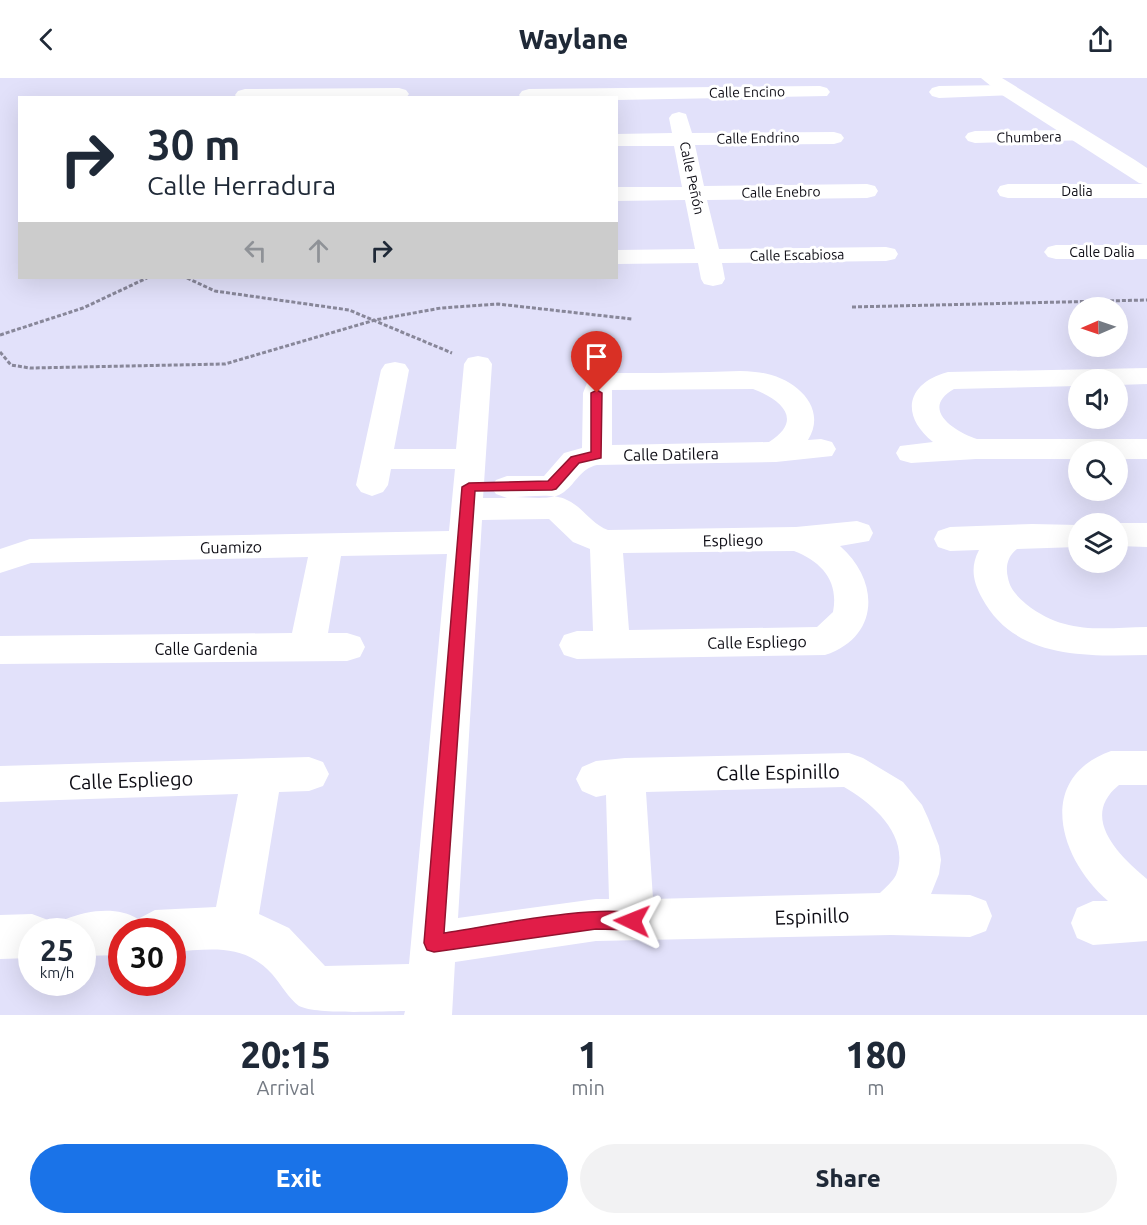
<!DOCTYPE html>
<meta charset="utf-8">
<style>
body{margin:0;font-family:Ubuntu,sans-serif;background:#f2f2f3;color:#1f2937;height:100vh;display:flex;flex-direction:column;font-size:22px;white-space:nowrap}
*{box-sizing:border-box;margin:0}
p{font-size:20px;color:#747a83}
.icon{flex:none;width:33px;height:33px;fill:none;stroke:currentColor;stroke-width:2;stroke-linecap:round;stroke-linejoin:round}
.map{position:relative;height:937px;overflow:hidden}
.panel{display:flex;flex-direction:column;background:#fff;flex:1}
.panel>*{flex:none}
.top-card{position:absolute;left:18px;top:18px;width:600px;height:183px;border-radius:0px;box-shadow:0 6px 24px #0002;background:#fff;color:#1f2937;overflow:hidden}
.needle{width:39px;rotate:268deg}
.tools{position:absolute;left:1068px;top:219px;display:grid;gap:12px}
.tools a{display:grid;place-items:center;width:60px;height:60px;border-radius:50%;background:#fff;box-shadow:0 6px 24px #0002;font-size:30px}
.speed{position:absolute;left:18px;top:840px;display:flex;gap:12px;font-size:30px;font-weight:700;text-align:center}
.speed>*{display:grid;place-content:center;width:78px;height:78px;border-radius:50%;background:#fff;box-shadow:0 6px 24px #0002;line-height:1}
.speed small{font-size:15px;font-weight:400}
.speed .limit{border:9px solid #d22;background:#fff;color:#111}
.pin{position:absolute;display:grid;place-items:center;width:51px;height:51px;color:#fff;margin:-62px -26px;border-radius:50% 50% 50% 0;rotate:-45deg;box-shadow:0 0 6px #0007}
.pin .icon{rotate:45deg}
.me{position:absolute;width:66px;margin:-33px;rotate:272deg;stroke-linejoin:round;filter:drop-shadow(0 0 4px #0008)}
.turn{display:flex;align-items:center;gap:21px;height:126px;padding:0 30px;font-size:27px}
.turn .icon{width:78px;height:78px;stroke-width:2.5}
.turn b{display:block;font-size:42px;line-height:51px}
.lanes{display:flex;align-items:center;height:57px;padding:0 30px;background:#0003;justify-content:center;gap:30px;direction:ltr}
.lanes .off{opacity:.35}
.eta{display:flex;justify-content:space-evenly;align-items:center;height:102px;text-align:center}
.eta b{font-size:36px;font-weight:800;line-height:42px}
.button{display:flex;gap:12px;margin-top:auto;padding:12px 30px}
.button a{flex:1;height:69px;border-radius:36px;background:#1a73e8;color:#fff;font-size:24px;font-weight:800;line-height:69px;text-align:center}
.button a+a{background:#f2f2f3;color:#1f2937}
header{display:flex;justify-content:space-between;align-items:center;height:78px;padding:0 30px;background:#fff;font-size:27px;font-weight:800}
.map>svg:first-child{display:block}
.lines{fill:none;stroke-linecap:round;stroke-linejoin:round}
.path{stroke:#888799;stroke-width:3;stroke-dasharray:4 2;stroke-linecap:butt}
.minor{fill:#fff;fill-rule:evenodd}
.tertiary{fill:#fff;fill-rule:evenodd}
.route{fill:#e11d48;stroke:#92132f;stroke-width:1.5}
.labels{text-anchor:middle;dominant-baseline:central;stroke-width:6;stroke-linejoin:round;paint-order:stroke}
.far-street-label{font-size:14px;fill:#0e0d15;stroke:#fff}
.street-label{font-size:16px;fill:#0e0d15;stroke:#fff}
.near-street-label{font-size:20px;fill:#0e0d15;stroke:#fff}
</style>
<header><svg class="icon" aria-label="back" viewBox="0 0 24 24"><path d="M15 5l-7 7 7 7"/></svg>Waylane<svg class="icon" aria-label="share" viewBox="0 0 24 24"><path d="M12 15V3M7 8l5-5 5 5M5 13v7h14v-7"/></svg></header>
<div class="map">
<svg width="1147" height="937" viewBox="0 0 1147 937">
<rect width="100%" height="100%" fill="#e2e1fa"/>
<g class="lines">
<g class="path">
<polyline points="187,200 215,213 349,232 452,275"/>
<polyline points="852,229 1147,222"/>
<polyline points="0,257 83,230 147,200"/>
<polyline points="0,274 11,287 30,290 225,286 375,242 441,230 498,226 632,241"/>
</g>
<g class="minor">
<polygon points="1007,7 1014,9 1017,13 1014,17 939,20 932,18 929,14 932,10 939,8"/>
<polygon points="820,8 827,10 830,14 827,18 616,22 616,20 521,20 519,17 522,13 529,11"/>
<polygon points="399,10 406,12 409,16 406,20 237,20 235,17 238,13 245,11"/>
<polygon points="679,34 686,36 692,55 834,54 841,56 844,60 841,64 834,66 695,67 704,108 867,106 875,108 878,113 875,118 867,120 707,122 719,171 886,169 895,171 898,176 895,181 886,183 722,185 725,201 722,206 713,208 704,206 701,201 698,185 616,186 616,172 695,171 685,122 616,123 616,109 682,109 674,68 616,68 616,56 672,55 669,40 672,36"/>
<polygon points="1082,52 1089,54 1092,58 1089,62 975,65 968,63 965,59 968,55 975,53"/>
<polygon points="1008,106 1147,106 1147,120 1008,120 1000,118 997,113 1000,108"/>
<polygon points="1056,167 1147,167 1147,181 1056,181 1048,179 1044,174 1048,169"/>
<path d="M478 278 488 280 492 286 483 420H507L496 416 491 409 496 402 507 398H544L564 375 582 370 583 315 589 300 608 295C642 295 675 295 709 294 724 294 740 292 755 294 789 296 830 326 808 362L821 361 832 364 836 371 832 378 776 384 597 387C580 391 577 404 564 414 553 423 529 419 515 419 531 419 553 415 567 422 583 429 591 446 608 452L796 449 857 443 869 447 873 455 869 463 840 468C880 503 880 559 825 577L577 581 564 577 559 567 564 557 577 553H593L590 471 573 464 549 441 482 442 458 840 596 821H609L606 717 596 719 582 713 576 701 582 689 596 683 625 680 849 675 863 680 903 704 922 727 928 740 939 768 941 782 939 796 931 816 970 817 986 823 992 838 986 853 970 859 891 857 596 863 455 884 452 937H404L405 933C381 933 317 937 299 928 289 921 280 905 272 896 244 865 211 871 172 874V854H122V877L82 878V854H61L66 841C88 832 118 828 138 841L155 832 216 829 238 716 0 724V688L309 679 323 684 329 696 323 708 309 713 279 714 259 836 289 850 325 888 409 886 447 476 341 478 328 555H347L360 559 365 569 360 579 347 583 0 586V558L292 555 308 479 31 485 0 495V471L30 461 449 453 455 391H391L388 407 383 414 372 418 361 414 356 407 381 292 385 286 395 284 405 286 409 292 394 371H456L464 286 468 280ZM753 311C782 322 804 342 769 364L612 367V312ZM794 473C822 484 839 503 833 534L817 549 629 552 623 475ZM844 709C873 725 911 759 896 797 893 803 885 810 880 815L653 821 646 714Z"/>
<path d="M1147 290V306L1118 307V302H1078V308L954 311C919 331 955 354 977 361H1147V381H1118V374H1078V381H976L911 385 900 382 896 375 900 368 933 364C900 338 906 305 948 294Z"/>
<polygon points="1118,445 1147,445 1147,469 1118,468"/>
<path d="M1032 446 1078 447V469L1017 471C1008 478 1005 488 1008 500 1010 511 1017 518 1026 526 1065 557 1101 550 1147 549V577C1088 578 1015 582 982 520 973 504 970 489 979 472L950 473 938 469 934 461 938 453 950 449Z"/>
<path d="M1111 673H1147V707H1119C1079 739 1119 778 1147 801V863L1093 867 1077 860 1071 845 1077 830 1093 823H1108C1059 781 1035 700 1111 673Z"/>
<polygon points="32,836 48,842 53,854 32,854 32,880 0,881 0,837"/>
</g>
<polygon class="tertiary" points="981,0 1002,0 1135,82 1147,90 1147,107 1139,105 1002,17"/>
</g>
<path class="route" d="M597 312 602 315 601 380 579 385 556 411 552 412 475 413 444 855C485 849 605 824 638 837L641 843 638 850 632 852 596 851 434 874 427 872 424 865 462 409 469 405 548 403 571 379 591 374V315Z"/>
<g class="labels">
<g class="far-street-label">
<text transform="translate(747 14) rotate(-1)">Calle Encino</text>
<text transform="translate(1029 59) rotate(-1)">Chumbera</text>
<text transform="translate(758 60) rotate(-1)">Calle Endrino</text>
<text transform="translate(692 100) rotate(78)">Calle Peñón</text>
<text x="1077" y="113">Dalia</text>
<text transform="translate(781 114) rotate(-1)">Calle Enebro</text>
<text x="1102" y="174">Calle Dalia</text>
<text transform="translate(797 177) rotate(-1)">Calle Escabiosa</text>
</g>
<g class="street-label">
<text transform="translate(671 376) rotate(-1)">Calle Datilera</text>
<text transform="translate(733 462) rotate(-1)">Espliego</text>
<text transform="translate(231 469) rotate(-1)">Guamizo</text>
<text transform="translate(757 564) rotate(-1)">Calle Espliego</text>
<text x="206" y="571">Calle Gardenia</text>
</g>
<g class="near-street-label">
<text transform="translate(778 694) rotate(-1)">Calle Espinillo</text>
<text transform="translate(131 702) rotate(-2)">Calle Espliego</text>
<text transform="translate(812 838) rotate(-2)">Espinillo</text>
</g>
</g>
</svg>
<div class="tools">
<a><svg class="needle" viewBox="-14 -14 28 28"><path d="M0-13l5 13h-10z" fill="#e53935"/><path d="M0 13l5-13h-10z" fill="#747a83"/></svg></a>
<a><svg class="icon" aria-label="sound" viewBox="0 0 24 24"><path d="M4 9h4l5-4v14l-5-4H4zM17 9q2 3 0 6"/></svg></a>
<a><svg class="icon" aria-label="search" viewBox="0 0 24 24"><circle cx="10" cy="10" r="6"/><path d="M15 15l6 6"/></svg></a>
<a><svg class="icon" aria-label="layers" viewBox="0 0 24 24"><path d="M12 4l9 5-9 5-9-5zM3 14l9 5 9-5"/></svg></a>
</div>
<div class="speed"><div>25<small>km/h</small></div><div class="limit">30</div></div>
<div class="pin" style="left:597px;top:315px;background:#d93025"><svg class="icon" aria-label="arrive" viewBox="0 0 24 24"><path d="M6 21V4h12l-3 4 3 4H6"/></svg></div>
<svg class="me" style="left:632px;top:843px" viewBox="-20 -20 40 40"><path d="M0-17L14 15 0 8-14 15z" fill="#e11d48" stroke="#fff" stroke-width="4"/></svg>
<div class="top-card">
<div class="turn"><svg class="icon" aria-label="right" viewBox="0 0 24 24"><path d="M7 20v-9h11M14 6l5 5-5 5"/></svg><div><b>30 m</b>Calle Herradura</div></div>
<div class="lanes"><svg class="icon off" aria-label="left" viewBox="0 0 24 24"><path d="M17 20v-9H6M10 6l-5 5 5 5"/></svg><svg class="icon off" aria-label="ahead" viewBox="0 0 24 24"><path d="M12 20V5M6 11l6-6 6 6"/></svg><svg class="icon" aria-label="right" viewBox="0 0 24 24"><path d="M7 20v-9h11M14 6l5 5-5 5"/></svg></div>
</div>
</div>
<section class="panel">
<div class="eta">
<div><b>20:15</b><p>Arrival</p></div>
<div><b>1</b><p>min</p></div>
<div><b>180</b><p>m</p></div>
</div>
<div class="button"><a>Exit</a><a>Share</a></div>
</section>
